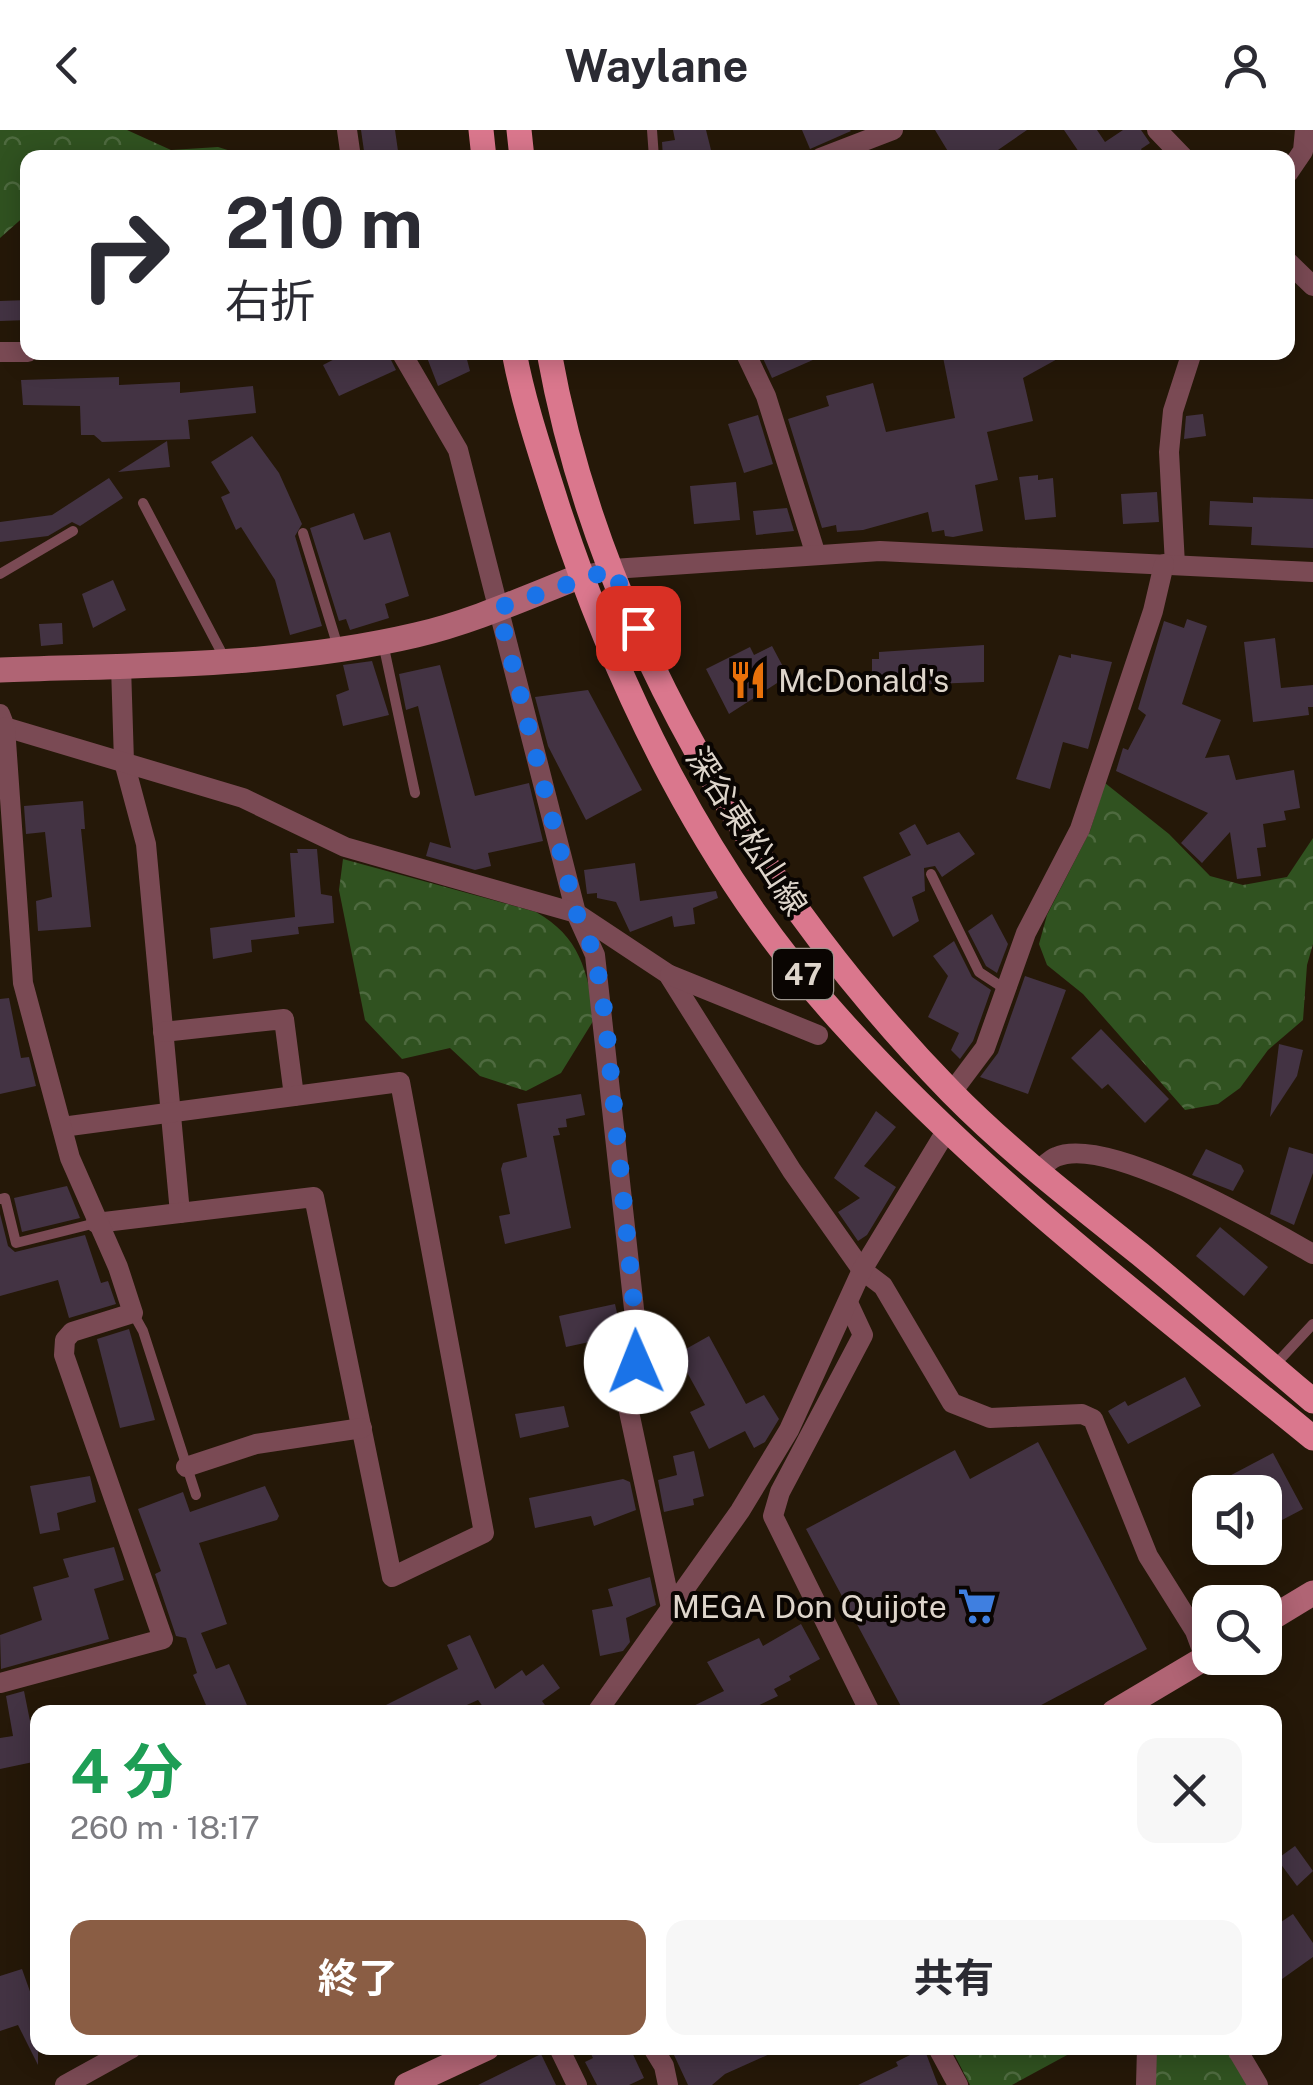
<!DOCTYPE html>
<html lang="ja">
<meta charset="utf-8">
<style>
body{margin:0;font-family:"Public Sans","Noto Sans JP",sans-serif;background:#f7f7f7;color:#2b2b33;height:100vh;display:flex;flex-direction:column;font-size:38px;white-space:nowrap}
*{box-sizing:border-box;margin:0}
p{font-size:32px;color:#7c7c81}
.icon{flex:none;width:55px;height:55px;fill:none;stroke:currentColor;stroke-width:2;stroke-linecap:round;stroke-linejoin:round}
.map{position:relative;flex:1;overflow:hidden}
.sheet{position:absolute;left:30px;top:1575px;width:1252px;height:350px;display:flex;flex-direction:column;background:#fff;border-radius:20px;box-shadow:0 5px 25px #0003}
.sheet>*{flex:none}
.hud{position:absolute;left:20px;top:20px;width:1275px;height:210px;border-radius:20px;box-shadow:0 5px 25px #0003;background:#fff;color:#2b2b33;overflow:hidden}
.tools{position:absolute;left:1192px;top:1345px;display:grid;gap:20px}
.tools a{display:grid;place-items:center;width:90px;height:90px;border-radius:20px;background:#fff;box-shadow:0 5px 25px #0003;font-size:50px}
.pin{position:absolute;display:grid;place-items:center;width:85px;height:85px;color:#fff;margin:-42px;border-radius:20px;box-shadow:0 5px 15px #0006}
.me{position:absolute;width:110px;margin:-55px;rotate:359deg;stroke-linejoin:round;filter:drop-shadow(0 0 8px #0008)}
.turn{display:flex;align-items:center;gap:35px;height:210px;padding:0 40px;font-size:45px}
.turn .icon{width:130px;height:130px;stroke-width:2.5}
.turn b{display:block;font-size:70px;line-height:85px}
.round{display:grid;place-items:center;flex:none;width:105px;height:105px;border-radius:20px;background:#f7f7f7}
.head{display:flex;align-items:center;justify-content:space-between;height:170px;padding:0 40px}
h1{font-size:60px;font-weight:700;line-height:75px;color:#1e9e55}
.action{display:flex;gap:20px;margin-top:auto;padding:20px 40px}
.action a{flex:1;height:115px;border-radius:20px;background:#8a5d44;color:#fff;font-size:40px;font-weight:700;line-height:115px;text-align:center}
.action a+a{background:#f7f7f7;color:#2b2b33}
header{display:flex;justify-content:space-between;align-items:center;height:130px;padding:0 40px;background:#fff;font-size:45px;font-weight:700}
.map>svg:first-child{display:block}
.forest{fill:url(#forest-crowns)}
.building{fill:#433343}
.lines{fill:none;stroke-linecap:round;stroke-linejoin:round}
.lane{stroke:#7a4a54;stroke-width:10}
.street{stroke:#7a4a54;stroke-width:20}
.secondary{stroke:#b06474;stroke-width:25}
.primary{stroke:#da778d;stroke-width:25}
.route{stroke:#1a73e8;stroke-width:18;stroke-dasharray:0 32.4}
.labels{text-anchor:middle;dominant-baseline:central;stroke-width:8;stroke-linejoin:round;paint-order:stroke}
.shield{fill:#0a0502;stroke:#9e978f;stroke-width:2.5}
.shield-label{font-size:30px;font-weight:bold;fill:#ded5cb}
.poi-label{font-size:32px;fill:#ded5cb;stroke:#0a0502;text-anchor:start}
.street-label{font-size:32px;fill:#ded5cb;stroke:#0a0502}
</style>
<header><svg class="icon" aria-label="back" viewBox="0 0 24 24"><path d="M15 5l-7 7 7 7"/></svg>Waylane<svg class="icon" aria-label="person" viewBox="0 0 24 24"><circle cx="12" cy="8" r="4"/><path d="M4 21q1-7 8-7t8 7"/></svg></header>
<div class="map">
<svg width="1313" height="1955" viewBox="0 0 1313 1955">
<defs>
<pattern id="forest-crowns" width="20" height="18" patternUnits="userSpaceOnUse" patternTransform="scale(2.5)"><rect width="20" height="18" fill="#305220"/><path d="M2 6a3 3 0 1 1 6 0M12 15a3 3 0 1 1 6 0" fill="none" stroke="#4e6a3f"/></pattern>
</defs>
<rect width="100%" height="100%" fill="#251808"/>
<g class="forest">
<polygon points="0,0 127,0 171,20 218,17 250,27 28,28 27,84 0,108"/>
<polygon points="1105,653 1169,704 1210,746 1243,755 1287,747 1313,708 1313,814 1307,835 1303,890 1268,920 1240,958 1218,974 1185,980 1083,864 1047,835 1039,814 1047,785 1090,701"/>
<path d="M343 729 536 782C580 807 587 840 595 888L561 943 526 961 480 946 450 918 402 929 365 890 339 760Z"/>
<polygon points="951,1918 1080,1918 1012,1955 970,1955"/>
<polygon points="1150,1918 1229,1918 1248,1955 1153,1955"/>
</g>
<g class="building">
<polygon points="361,0 395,0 399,28 365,28"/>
<polygon points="673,0 706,0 713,28 663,28 662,12 675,10"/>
<polygon points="802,0 850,0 851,1 810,19"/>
<polygon points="935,0 1027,0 998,20 1003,28 952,28"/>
<polygon points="1064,0 1097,0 1105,12 1123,0 1141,0 1150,13 1141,19 1146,28 1083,28"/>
<polygon points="28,170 28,190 0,191 0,171"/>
<polygon points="348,222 387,222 396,240 339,266 323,235"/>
<polygon points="417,222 465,222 470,241 438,256 426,225 420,228"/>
<polygon points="760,222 831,222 772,248"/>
<polygon points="942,222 1070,222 1023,248 1033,291 987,302 998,350 975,355 983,401 953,407 945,406 944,400 932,402 928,382 863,400 837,402 836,395 822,398 788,289 829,276 826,266 873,253 886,302 955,288"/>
<polygon points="119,247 119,255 180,252 180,263 253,256 256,283 188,290 190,309 102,312 94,305 81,305 80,276 23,275 21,250"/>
<polygon points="1203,284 1206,306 1184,309 1186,286"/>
<polygon points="758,285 773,334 744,343 728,294"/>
<polygon points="252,306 279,343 302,394 295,406 322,496 290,505 275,450 241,397 236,400 221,367 230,363 211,332"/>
<polygon points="167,311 170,337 118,342"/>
<polygon points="1038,345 1038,350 1053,348 1056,387 1025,390 1019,347"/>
<polygon points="109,348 123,368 80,396 72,392 48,406 0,412 0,392 52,385"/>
<polygon points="736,352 740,390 694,394 690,356"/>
<polygon points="1157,362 1159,392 1123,394 1121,364"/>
<polygon points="1253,367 1313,369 1313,418 1251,415 1252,397 1209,395 1210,371 1253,373"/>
<polygon points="787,378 794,401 756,405 753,381"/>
<polygon points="354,383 364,410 390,402 409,466 385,474 389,488 350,500 346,489 339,491 310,398"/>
<polygon points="113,450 126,480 93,498 82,464"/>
<polygon points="1187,489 1207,496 1182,574 1221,590 1205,628 1229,625 1236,650 1294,640 1300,678 1284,681 1286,690 1263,694 1266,717 1257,718 1261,746 1237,749 1230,702 1202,733 1181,713 1208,683 1116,641 1123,618 1128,620 1146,585 1138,579 1164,491 1184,498"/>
<polygon points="62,493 63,514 41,516 39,494"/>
<polygon points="1275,508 1281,558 1313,555 1313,577 1308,577 1309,585 1253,592 1244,512"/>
<polygon points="984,515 984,552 907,555 907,549 872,550 872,529 879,529 879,522"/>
<polygon points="772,516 788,546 729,584 706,539 750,517 754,525"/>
<polygon points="1071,524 1112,532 1088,619 1063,612 1050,659 1016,649 1059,525 1071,528"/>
<polygon points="372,531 389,585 343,596 336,565 349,560 343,535"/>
<polygon points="440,535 475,666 529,653 543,711 488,723 491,736 475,740 426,726 430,712 451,718 418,576 406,580 399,544"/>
<polygon points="588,560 642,660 586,690 548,616 535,567"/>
<polygon points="83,671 85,699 81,699 91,797 38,801 36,771 52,767 45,702 26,704 24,676"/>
<polygon points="915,694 927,715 959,702 975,724 942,747 935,736 924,738 925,761 912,767 919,791 893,807 863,747 911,725 899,703"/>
<polygon points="297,719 317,719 321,764 332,766 334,793 298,797 299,804 251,810 252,822 213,829 210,798 295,787 290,723 298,723"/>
<polygon points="635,733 640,771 716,761 718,768 693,778 695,794 674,797 672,786 630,802 616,772 597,768 597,763 587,764 584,740"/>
<polygon points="992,784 1008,814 997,843 986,836 968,801"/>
<polygon points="954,811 972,847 991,860 973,911 960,929 951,920 959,903 928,887 948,846 933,826"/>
<polygon points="1025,846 1066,860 1028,964 980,947 998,923"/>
<polygon points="9,868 21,928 29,927 36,956 0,964 0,869"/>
<polygon points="1101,899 1169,969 1145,993 1108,954 1102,959 1071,928"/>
<polygon points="1279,914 1303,920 1297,946 1270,987"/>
<polygon points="581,964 585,985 566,989 567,997 558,998 560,1005 553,1006 571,1098 505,1114 499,1086 510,1084 501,1039 503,1033 527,1027 517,974"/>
<polygon points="876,981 896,997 864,1036 896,1057 867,1105 858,1111 838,1082 860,1068 834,1048"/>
<polygon points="1289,1017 1313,1024 1313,1043 1294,1095 1270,1084"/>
<polygon points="1206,1019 1241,1035 1244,1041 1233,1061 1192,1045"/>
<polygon points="67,1056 80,1088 22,1102 14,1068"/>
<polygon points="0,1084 8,1116 15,1122 85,1105 101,1153 108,1151 116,1174 69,1188 58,1150 0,1166"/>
<polygon points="1220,1097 1268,1137 1244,1166 1196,1126"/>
<polygon points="615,1174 622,1205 566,1217 559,1186"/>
<polygon points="129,1199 155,1290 120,1298 97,1209"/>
<polygon points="709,1206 746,1274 764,1265 779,1289 765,1312 754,1318 745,1301 709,1319 690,1282 705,1275 677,1224"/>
<polygon points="1185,1247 1201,1276 1128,1314 1108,1281 1125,1271 1128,1276"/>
<polygon points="564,1276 569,1297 520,1308 515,1284"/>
<polygon points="1038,1312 1147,1519 1028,1582 904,1582 806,1399 955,1320 970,1349"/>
<polygon points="694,1321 704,1366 693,1369 694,1375 664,1382 658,1350 677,1345 673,1326"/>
<polygon points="1273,1323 1303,1379 1265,1399 1265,1362 1199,1362"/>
<polygon points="90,1346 96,1372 57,1383 60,1400 40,1404 30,1356"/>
<polygon points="623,1349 630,1352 636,1380 594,1396 591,1386 535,1398 529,1368"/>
<polygon points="265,1356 279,1386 277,1390 199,1413 227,1494 201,1503 216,1539 229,1534 250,1582 209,1582 193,1545 197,1543 186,1508 176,1506 155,1444 161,1441 138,1379 183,1362 190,1382"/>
<polygon points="114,1417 124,1450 94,1459 109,1509 1,1539 0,1505 42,1490 33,1457 69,1447 63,1429"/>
<polygon points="650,1447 656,1475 626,1488 630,1512 623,1521 600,1526 592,1480 613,1476 608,1459"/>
<polygon points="801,1494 820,1529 789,1546 791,1550 774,1559 778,1566 745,1582 681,1582 724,1561 707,1532 759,1508 763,1516"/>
<polygon points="470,1505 495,1559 522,1540 526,1546 543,1534 560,1558 542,1571 550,1582 487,1582 478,1570 451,1582 372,1582 458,1539 447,1515"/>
<polygon points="24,1561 38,1631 0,1639 0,1608 13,1606 6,1566"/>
<polygon points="1295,1716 1313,1741 1297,1756 1277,1729"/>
<polygon points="1293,1784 1313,1813 1313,1827 1275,1854 1275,1796"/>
<polygon points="22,1839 38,1884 38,1935 18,1895 0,1901 0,1846"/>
<polygon points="588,1918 630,1918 644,1948 629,1955 597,1955 585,1932 593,1928"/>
<polygon points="691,1918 783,1918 725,1944 712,1955 688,1955 674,1925"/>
<polygon points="924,1918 938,1955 858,1955 898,1936 896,1932"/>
<polygon points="541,1924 556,1955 478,1955"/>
</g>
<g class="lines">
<g class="lane">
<polyline points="652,0 654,28"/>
<polyline points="143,373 226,531"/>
<polyline points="303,403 338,517"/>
<polyline points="0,444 73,401"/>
<polyline points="383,513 415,663"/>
<polyline points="931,744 979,842 1005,859"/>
<polyline points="0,1069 5,1068 16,1113 96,1093"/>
<polyline points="133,1183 143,1201 196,1365"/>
<polyline points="1273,1237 1313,1194"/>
</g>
<g class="street">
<polyline points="347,0 351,28"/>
<polyline points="1157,0 1184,28"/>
<polyline points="820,28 893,0"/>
<polyline points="1288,43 1303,21 1305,0"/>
<polyline points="1288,132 1313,156"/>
<polyline points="0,222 28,222"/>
<polyline points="401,222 458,320 576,783 595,825 637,1206 628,1277 671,1478"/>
<polyline points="745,222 766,266 815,422"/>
<polyline points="1175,435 1169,322 1173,281 1192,222"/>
<polyline points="581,446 613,439 880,421 1313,442"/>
<polyline points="121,536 124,632 146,714 180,1083"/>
<polyline points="0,584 5,597 243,668 345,717 576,783 668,844 792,1041 862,1140 883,1156 952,1273 990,1288 1082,1284 1093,1289 1148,1426 1195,1501 1205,1528"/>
<polyline points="670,845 818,905"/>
<polyline points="163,902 284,889 294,966"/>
<polyline points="952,962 985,918 1026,803 1080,699 1153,481 1164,434"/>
<polyline points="62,997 400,952 484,1403 392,1447 314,1067 96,1093"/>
<path d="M1038 1041C1043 1037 1050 1029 1056 1027 1107 1004 1265 1097 1313 1124"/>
<polyline points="849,1175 863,1205 780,1362 773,1386 870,1582"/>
<polyline points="186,1337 256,1314 362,1298"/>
<polyline points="0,1553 163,1509 64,1225 65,1210 72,1202 133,1183 118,1137 70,1028 23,853 5,597"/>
<polyline points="597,1582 740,1381 789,1300 862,1140 948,998"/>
<polyline points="559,1918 577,1955"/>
<polyline points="653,1918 664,1936 668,1955"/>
<polyline points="938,1918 958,1955"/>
<polyline points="1236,1918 1258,1955"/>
<polyline points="65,1955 132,1918"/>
<polyline points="1146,1955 1147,1918"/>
</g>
<g class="secondary">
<path d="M0 540C139 535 280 537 416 505 472 492 527 467 581 446"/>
<polyline points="1265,1492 1313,1463"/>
<polyline points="1114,1582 1210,1525"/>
<polyline points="407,1955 487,1918"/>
</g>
<g class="primary">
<polyline points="481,0 484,28"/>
<polyline points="519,0 522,28"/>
<path d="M514 222C524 275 541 324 557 375 617 559 707 743 838 888 979 1045 1150 1175 1313 1308"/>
<path d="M549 222C598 496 759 765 951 962 1009 1021 1075 1072 1140 1124 1198 1172 1255 1222 1313 1271"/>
</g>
</g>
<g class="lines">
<polyline class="route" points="636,1232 637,1206 605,885 595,825 576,782 498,478 613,439 638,498"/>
</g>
<defs>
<g id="restaurant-bare" transform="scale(3)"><path d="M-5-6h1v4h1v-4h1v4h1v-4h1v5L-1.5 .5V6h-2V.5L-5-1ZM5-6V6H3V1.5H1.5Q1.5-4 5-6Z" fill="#e8710a" stroke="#0a0502" stroke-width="2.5" paint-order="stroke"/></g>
<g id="supermarket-bare" transform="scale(3)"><path d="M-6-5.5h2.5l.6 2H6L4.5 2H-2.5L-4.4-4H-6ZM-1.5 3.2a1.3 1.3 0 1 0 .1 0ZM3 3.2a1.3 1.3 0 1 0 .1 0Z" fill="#3f7fe0" stroke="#0a0502" stroke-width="2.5" paint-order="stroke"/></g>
</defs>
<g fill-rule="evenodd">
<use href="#restaurant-bare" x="748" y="550"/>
<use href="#supermarket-bare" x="977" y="1476"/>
</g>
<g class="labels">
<rect class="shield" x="773" y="819" width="60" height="50" rx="8"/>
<g class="shield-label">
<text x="803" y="844">47</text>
</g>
<g class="poi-label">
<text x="778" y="550">McDonald's</text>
<text x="947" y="1476" text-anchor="end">MEGA Don Quijote</text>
</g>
<g class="street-label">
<text transform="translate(747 701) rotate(57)">深谷東松山線</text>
</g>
</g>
</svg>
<div class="tools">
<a><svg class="icon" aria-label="sound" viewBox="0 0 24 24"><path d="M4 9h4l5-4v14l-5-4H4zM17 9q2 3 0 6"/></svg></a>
<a><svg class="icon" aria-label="search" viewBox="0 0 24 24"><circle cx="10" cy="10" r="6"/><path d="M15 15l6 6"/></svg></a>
</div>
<div class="pin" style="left:638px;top:498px;background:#d93025"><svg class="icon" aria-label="arrive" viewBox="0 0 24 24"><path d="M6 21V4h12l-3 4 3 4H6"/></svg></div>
<svg class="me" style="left:636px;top:1232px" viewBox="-20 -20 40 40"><circle r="19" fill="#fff"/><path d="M0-13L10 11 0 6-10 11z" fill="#1a73e8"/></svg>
<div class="hud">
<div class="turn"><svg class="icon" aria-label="right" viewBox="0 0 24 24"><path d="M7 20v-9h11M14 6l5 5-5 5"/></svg><div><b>210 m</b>右折</div></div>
</div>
<section class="sheet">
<div class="head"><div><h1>4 分</h1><p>260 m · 18:17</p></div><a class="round"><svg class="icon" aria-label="close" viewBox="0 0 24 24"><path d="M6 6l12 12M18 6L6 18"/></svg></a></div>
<div class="action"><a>終了</a><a>共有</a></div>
</section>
</div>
